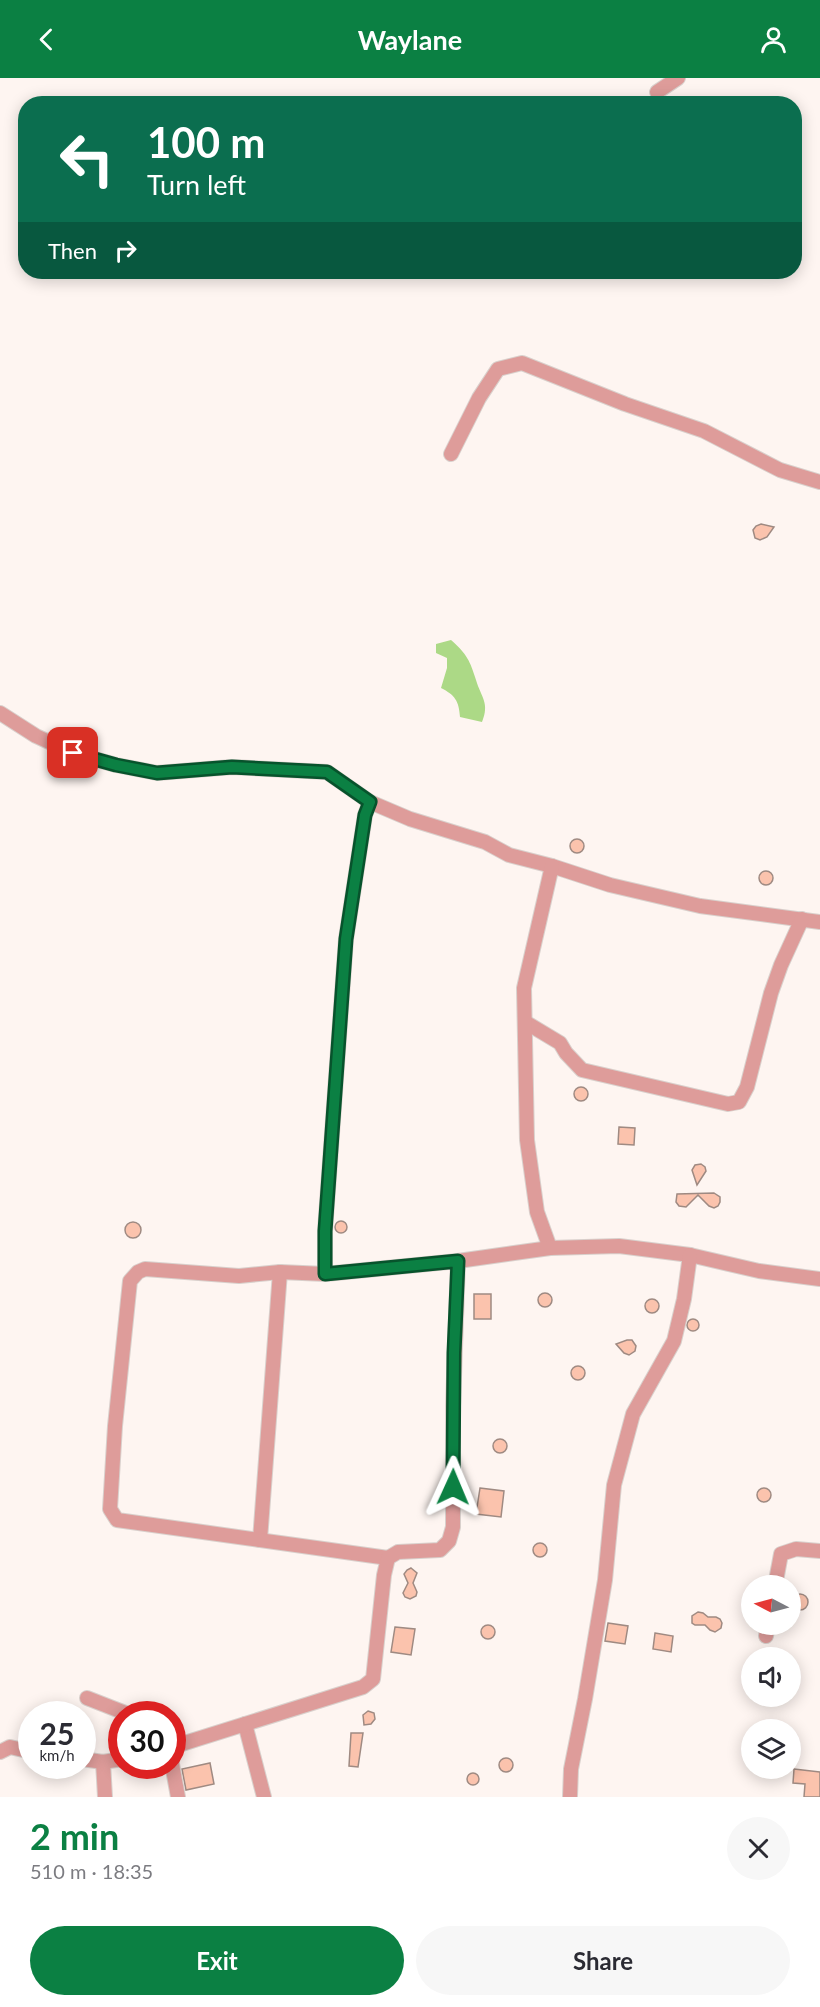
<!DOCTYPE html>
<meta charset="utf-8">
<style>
body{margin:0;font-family:Lato,sans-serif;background:#f7f7f7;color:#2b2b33;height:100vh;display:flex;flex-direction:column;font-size:22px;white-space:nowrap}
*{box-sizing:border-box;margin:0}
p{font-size:20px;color:#7c7c81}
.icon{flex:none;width:33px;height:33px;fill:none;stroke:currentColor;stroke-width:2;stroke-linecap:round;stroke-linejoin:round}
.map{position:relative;height:1719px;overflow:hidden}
.side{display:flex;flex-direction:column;background:#fff;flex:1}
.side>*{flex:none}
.banner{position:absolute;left:18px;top:18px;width:784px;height:183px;border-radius:24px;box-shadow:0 3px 15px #0003;background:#0b6e4f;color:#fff;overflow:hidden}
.needle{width:39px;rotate:276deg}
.tools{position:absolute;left:741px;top:1497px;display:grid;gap:12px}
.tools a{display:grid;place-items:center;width:60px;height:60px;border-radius:50%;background:#fff;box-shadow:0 3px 15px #0003;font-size:30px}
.speed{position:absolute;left:18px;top:1623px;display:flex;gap:12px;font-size:30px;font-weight:700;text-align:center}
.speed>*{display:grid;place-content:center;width:78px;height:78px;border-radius:50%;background:#fff;box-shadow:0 3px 15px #0003;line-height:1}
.speed small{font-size:15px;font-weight:400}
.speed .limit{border:9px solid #d22;background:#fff;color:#111}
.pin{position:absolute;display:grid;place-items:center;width:51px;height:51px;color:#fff;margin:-26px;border-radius:12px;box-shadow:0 3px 9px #0006}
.me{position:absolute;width:66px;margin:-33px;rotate:1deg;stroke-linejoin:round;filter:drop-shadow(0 0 4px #0008)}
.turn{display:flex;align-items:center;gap:21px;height:126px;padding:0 30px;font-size:27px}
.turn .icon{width:78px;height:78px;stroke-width:2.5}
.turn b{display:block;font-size:42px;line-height:51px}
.then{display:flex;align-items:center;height:57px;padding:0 30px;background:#0003;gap:12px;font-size:22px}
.round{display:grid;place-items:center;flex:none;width:63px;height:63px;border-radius:32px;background:#f7f7f7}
.head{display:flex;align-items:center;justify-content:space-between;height:102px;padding:0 30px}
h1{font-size:36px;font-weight:700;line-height:45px;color:#0b8043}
.action{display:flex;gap:12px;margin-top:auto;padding:12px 30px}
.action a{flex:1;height:69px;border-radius:36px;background:#0b8043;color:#fff;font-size:24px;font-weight:700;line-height:69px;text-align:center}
.action a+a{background:#f7f7f7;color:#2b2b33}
header{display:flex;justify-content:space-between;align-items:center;height:78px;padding:0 30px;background:#0b8043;color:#fff;font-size:27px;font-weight:700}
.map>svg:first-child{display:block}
.forest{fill:#acd986}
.building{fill:#fbc3ad;stroke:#9f8a82;stroke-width:1.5}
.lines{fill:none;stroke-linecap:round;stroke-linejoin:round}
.street-casing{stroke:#d9d0cc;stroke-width:16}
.street{stroke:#de9c9a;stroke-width:14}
.route-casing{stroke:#07532c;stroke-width:15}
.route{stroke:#0b8043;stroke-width:10}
</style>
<header><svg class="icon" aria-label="back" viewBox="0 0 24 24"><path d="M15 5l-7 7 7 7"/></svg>Waylane<svg class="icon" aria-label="person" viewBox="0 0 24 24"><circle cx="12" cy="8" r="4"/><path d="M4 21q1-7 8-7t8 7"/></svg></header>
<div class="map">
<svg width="820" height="1719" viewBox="0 0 820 1719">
<rect width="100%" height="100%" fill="#fef5f1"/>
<path class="forest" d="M451 562C467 576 470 583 476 602 481 619 490 625 482 644L460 639C459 623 455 617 441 610L447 590V580L436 575V566Z"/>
<g class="building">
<polygon points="761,446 774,449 767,459 760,462 755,460 753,452 756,448"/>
<circle cx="577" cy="768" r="7"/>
<circle cx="766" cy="800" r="7"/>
<circle cx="581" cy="1016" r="7"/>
<polygon points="619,1049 635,1050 634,1067 618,1066"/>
<polygon points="701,1086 705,1089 706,1093 697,1107 692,1092 695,1087"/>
<polygon points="714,1115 720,1119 720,1124 718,1128 714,1130 709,1128 698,1117 686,1129 679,1128 676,1124 677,1116"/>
<circle cx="341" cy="1149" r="6"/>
<circle cx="133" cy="1152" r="8"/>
<circle cx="545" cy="1222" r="7"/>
<rect x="474" y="1216" width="17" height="25"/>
<circle cx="652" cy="1228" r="7"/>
<circle cx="693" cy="1247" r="6"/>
<polygon points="627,1262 632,1262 636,1268 635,1273 629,1277 624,1275 616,1266"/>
<circle cx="578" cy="1295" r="7"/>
<circle cx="500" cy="1368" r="7"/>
<circle cx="764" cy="1417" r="7"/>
<polygon points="480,1410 504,1413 501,1439 476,1436"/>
<circle cx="540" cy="1472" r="7"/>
<polygon points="411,1490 417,1495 413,1505 417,1514 416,1518 410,1521 405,1519 403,1515 408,1505 404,1496 407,1492"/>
<circle cx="800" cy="1524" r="8"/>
<polygon points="698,1534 703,1535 708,1539 716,1539 720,1541 722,1545 721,1550 715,1554 710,1552 705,1547 695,1547 692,1545 692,1538"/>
<polygon points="608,1545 628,1548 625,1566 605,1563"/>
<circle cx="488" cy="1554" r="7"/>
<polygon points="395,1549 415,1551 411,1577 391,1574"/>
<polygon points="655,1555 673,1558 671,1574 653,1571"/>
<polygon points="368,1633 374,1635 375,1641 371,1646 364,1647 363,1637"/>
<polygon points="351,1655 363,1655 358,1689 349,1688"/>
<circle cx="506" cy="1687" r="7"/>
<polygon points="210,1685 214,1706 186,1712 182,1691"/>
<polygon points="794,1691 820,1694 820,1719 804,1719 805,1706 793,1705"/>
<circle cx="473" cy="1701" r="6"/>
</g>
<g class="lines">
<g class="street-casing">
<g id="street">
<polyline points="657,14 678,0"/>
<polyline points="451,376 479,320 498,291 522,285 625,326 704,353 780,392 820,404"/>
<polyline points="0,635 36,658 73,675 116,687 157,695 232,689 327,694 370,724 410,741 485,764 509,777 552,788 610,807 700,828 820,844"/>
<polyline points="525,944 560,965 566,975 582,992 728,1026 739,1024 747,1009 771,915 781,887 802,841"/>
<polyline points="550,1170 537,1134 527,1062 524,910 552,788"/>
<polyline points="325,1196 325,1153 346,861 365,737 370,724"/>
<polyline points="260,1462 280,1194"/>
<polyline points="388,1480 117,1442 110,1431 115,1348 130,1203 138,1194 145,1191 239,1198 280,1194 325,1196 458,1183 550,1170 619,1168 690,1177 759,1193 820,1201"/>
<polyline points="775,1508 781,1476 796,1471 820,1473"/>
<polyline points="766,1558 768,1546"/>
<polyline points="87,1620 128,1636"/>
<polyline points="245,1646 264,1719"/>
<polyline points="172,1669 363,1609 373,1601 384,1497 388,1480 398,1474 440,1472 449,1463 453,1449 453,1328 458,1183"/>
<polyline points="0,1674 10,1669 32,1674"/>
<polyline points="82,1681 103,1684 122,1681"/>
<polyline points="103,1684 105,1719"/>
<polyline points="172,1686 178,1719"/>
<polyline points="570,1719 571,1691 585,1621 605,1502 614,1407 633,1336 674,1263 684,1221 690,1177"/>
</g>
</g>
<use href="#street" class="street"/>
</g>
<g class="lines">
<g class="route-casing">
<polyline id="route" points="73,675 116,687 157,695 232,689 327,694 370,724 365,737 346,861 325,1153 325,1196 458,1183 454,1275 453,1409"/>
</g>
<use href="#route" class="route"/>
</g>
</svg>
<div class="tools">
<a><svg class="needle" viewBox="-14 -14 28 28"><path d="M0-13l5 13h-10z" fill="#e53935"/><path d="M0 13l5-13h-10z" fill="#7c7c81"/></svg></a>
<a><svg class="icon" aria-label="sound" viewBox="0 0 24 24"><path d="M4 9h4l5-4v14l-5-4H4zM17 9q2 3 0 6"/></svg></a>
<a><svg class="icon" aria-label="layers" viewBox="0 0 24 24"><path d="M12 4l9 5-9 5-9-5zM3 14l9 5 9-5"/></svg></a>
</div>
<div class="speed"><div>25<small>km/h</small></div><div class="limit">30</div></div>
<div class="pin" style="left:73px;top:675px;background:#d93025"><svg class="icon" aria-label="arrive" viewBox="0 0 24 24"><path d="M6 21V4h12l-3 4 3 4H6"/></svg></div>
<svg class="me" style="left:453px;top:1409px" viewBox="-20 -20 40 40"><path d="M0-17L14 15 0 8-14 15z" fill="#0b8043" stroke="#fff" stroke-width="4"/></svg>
<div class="banner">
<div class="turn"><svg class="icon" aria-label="left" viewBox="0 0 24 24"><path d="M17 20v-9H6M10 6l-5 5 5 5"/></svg><div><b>100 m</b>Turn left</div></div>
<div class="then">Then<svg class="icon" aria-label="right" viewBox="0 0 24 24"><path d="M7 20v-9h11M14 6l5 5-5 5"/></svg></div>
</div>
</div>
<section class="side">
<div class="head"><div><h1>2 min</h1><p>510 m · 18:35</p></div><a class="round"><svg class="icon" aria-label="close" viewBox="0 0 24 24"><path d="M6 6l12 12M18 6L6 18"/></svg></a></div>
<div class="action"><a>Exit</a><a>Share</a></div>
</section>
